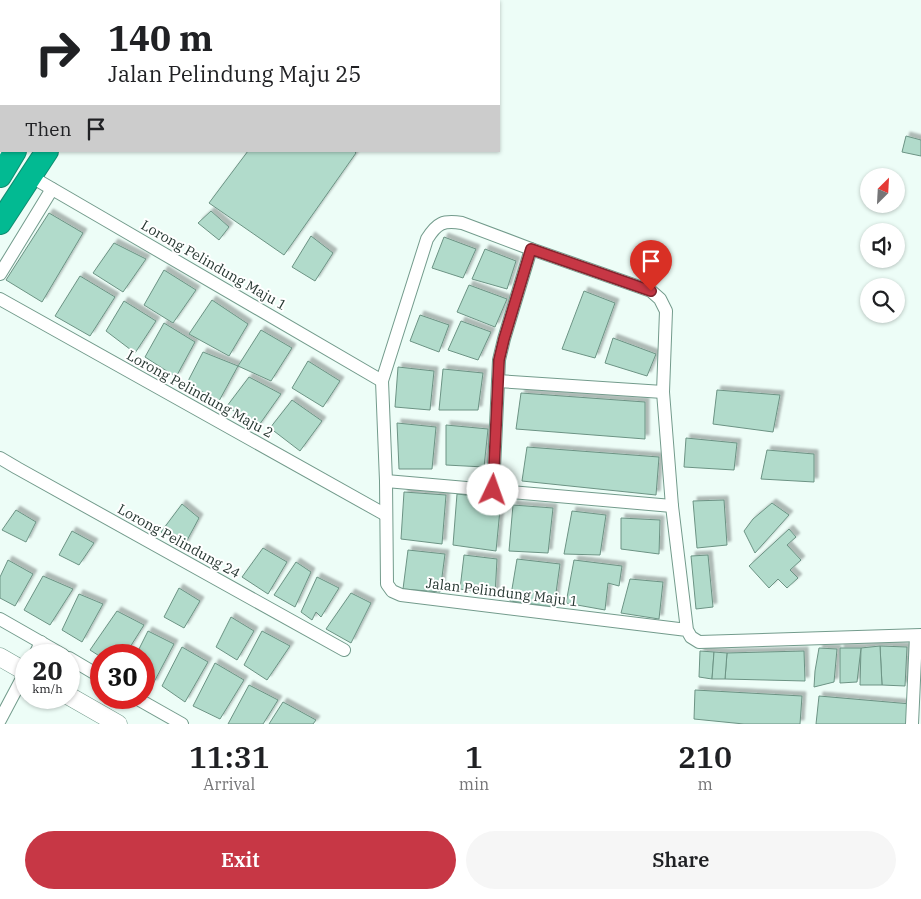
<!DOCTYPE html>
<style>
body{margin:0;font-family:"IBM Plex Serif",serif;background:#f6f6f6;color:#202124;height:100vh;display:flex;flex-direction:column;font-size:19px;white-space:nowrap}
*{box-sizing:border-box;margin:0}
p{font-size:16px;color:#757577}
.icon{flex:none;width:28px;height:28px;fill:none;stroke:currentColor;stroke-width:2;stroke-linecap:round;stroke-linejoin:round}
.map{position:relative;height:724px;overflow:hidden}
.panel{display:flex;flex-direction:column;background:#fff;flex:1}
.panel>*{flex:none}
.top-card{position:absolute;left:0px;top:0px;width:500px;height:152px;box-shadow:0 1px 4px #0004;background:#fff;color:#202124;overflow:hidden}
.needle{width:32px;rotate:24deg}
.buttons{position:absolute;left:860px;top:168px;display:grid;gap:10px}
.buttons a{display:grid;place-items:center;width:45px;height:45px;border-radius:50%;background:#fff;box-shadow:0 1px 4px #0004;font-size:25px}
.speed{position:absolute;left:15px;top:644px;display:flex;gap:10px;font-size:25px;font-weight:700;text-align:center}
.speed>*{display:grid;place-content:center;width:65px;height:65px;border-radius:50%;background:#fff;box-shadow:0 1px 4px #0004;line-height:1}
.speed small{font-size:12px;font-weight:400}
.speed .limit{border:8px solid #d22;background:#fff;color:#111}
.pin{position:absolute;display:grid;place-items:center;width:42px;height:42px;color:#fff;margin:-51px -21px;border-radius:50% 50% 50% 0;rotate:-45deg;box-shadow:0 0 5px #0007}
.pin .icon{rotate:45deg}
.me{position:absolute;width:55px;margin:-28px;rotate:3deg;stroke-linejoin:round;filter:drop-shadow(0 0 4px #0008)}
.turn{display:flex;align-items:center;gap:18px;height:105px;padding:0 25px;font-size:22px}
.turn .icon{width:65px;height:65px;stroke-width:2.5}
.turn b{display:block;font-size:35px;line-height:42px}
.then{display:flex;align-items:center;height:48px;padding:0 25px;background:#0003;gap:10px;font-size:19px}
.eta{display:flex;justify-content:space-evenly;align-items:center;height:85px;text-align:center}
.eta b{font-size:30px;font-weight:600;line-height:35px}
.cta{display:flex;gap:10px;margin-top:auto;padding:10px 25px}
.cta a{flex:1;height:58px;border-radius:30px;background:#c73745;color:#fff;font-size:20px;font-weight:600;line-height:58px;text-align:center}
.cta a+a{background:#f6f6f6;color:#202124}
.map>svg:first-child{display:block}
.building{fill:#b1dbcb;stroke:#6c9384;filter:url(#shadow)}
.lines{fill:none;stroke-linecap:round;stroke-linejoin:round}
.street-casing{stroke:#739b8c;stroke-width:14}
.secondary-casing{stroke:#739b8c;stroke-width:19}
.highway-casing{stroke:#0f8c70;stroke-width:24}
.street{stroke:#fff;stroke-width:12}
.secondary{stroke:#fff;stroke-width:18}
.highway{stroke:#02ba92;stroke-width:22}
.route-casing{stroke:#81242d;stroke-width:12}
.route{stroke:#c73745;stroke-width:9}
.labels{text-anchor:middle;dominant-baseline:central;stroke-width:4;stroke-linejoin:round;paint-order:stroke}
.street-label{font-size:14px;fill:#273832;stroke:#fff}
</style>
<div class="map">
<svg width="921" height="724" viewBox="0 0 921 724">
<defs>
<filter id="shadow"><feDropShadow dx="4" dy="-4" stdDeviation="1" flood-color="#0004"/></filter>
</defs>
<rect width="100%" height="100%" fill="#edfdf7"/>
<g class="building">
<polygon points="906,136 921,140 921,156 902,152"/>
<polygon points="248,151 354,151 356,153 284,255 209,203"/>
<polygon points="211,211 229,227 219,240 198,223"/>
<polygon points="49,213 83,233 42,302 6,280"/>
<polygon points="311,236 333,253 315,281 292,267"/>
<polygon points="444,237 476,249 463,278 432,268"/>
<polygon points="114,243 146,259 123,292 93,273"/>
<polygon points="485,249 516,261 507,289 472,279"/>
<polygon points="164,270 196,290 173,323 144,305"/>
<polygon points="80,276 115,297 90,336 55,316"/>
<polygon points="469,285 507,299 495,327 457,312"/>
<polygon points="584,291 615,303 595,358 562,349"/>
<polygon points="212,300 248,324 229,356 189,334"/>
<polygon points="124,301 156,321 135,353 106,331"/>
<polygon points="420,315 449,325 439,352 410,341"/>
<polygon points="461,321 491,332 478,360 448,350"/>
<polygon points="164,323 195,342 176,377 145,357"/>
<polygon points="261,330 292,348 271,381 238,366"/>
<polygon points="613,338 656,354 647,376 605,363"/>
<polygon points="203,352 238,366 219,401 187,383"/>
<polygon points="308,361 340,381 323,407 292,388"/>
<polygon points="398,367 434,371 430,410 395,407"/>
<polygon points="443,369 483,373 478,410 439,410"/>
<polygon points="249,377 281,394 257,428 227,406"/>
<polygon points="717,390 780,395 773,432 713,424"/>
<polygon points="521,393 645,402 645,439 516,429"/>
<polygon points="292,400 322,421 300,451 270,428"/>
<polygon points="397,423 436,427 432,469 399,469"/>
<polygon points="446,425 488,429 484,467 446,465"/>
<polygon points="686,438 737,443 734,470 684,467"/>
<polygon points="527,447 659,457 656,495 522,481"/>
<polygon points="767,450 814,454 814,482 761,479"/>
<polygon points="404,492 446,495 442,544 401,539"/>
<polygon points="457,494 501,499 496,551 453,545"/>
<polygon points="724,500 727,545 697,548 693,501"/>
<polygon points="772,503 789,515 755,553 744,531 753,519"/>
<polygon points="182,504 199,518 184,546 161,532"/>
<polygon points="513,505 553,508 548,553 509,551"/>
<polygon points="16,510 36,522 26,542 2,530"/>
<polygon points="572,511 606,515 600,555 564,554"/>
<polygon points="621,518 660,520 659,554 621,549"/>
<polygon points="789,529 796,537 787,545 801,560 790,570 798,578 787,588 778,579 769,588 749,566"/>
<polygon points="72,531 94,543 79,565 59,555"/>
<polygon points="263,548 287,562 268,594 242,577"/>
<polygon points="408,550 445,554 440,592 403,589"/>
<polygon points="464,555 497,559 495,595 460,589"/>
<polygon points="708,555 713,607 696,609 691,556"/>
<polygon points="517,559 560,564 554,607 510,601"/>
<polygon points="8,560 33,574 15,606 0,598 0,577"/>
<polygon points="574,560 622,566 619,586 608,583 605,610 566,603"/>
<polygon points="296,562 311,572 295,607 274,595"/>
<polygon points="43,576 73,589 50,625 24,610"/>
<polygon points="317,577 339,588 321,617 316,612 312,620 301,612"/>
<polygon points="630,579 663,582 659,619 621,613"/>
<polygon points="179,588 200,601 184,628 164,617"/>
<polygon points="351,593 371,603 351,643 326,629"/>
<polygon points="79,594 103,604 82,642 62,630"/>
<polygon points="117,611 144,625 125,655 101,655 101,657 90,650"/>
<polygon points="231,617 254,631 237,660 216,647"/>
<polygon points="148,631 174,644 153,684 144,679 144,655 136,655"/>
<polygon points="262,631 290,646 267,680 244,665"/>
<polygon points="880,646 907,647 905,686 882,685"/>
<polygon points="880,646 882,685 860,685 861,648"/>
<polygon points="182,647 208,662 185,702 162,686"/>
<polygon points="819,648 837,649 834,682 814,687 815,671"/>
<polygon points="840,648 861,648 857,682 840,683"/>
<polygon points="700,651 714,652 712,679 699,677"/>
<polygon points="804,651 805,681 725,679 727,653"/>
<polygon points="714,652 727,653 725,679 712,679"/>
<polygon points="215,663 244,680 220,719 193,706"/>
<polygon points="249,685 278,700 263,724 228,724"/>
<polygon points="695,690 802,696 800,724 744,724 694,719"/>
<polygon points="819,696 911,704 906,724 816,724"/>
<polygon points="283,702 316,720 313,724 269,724"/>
</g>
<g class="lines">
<g class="street-casing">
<g id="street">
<polyline points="0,150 0,171"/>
<polyline points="30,176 104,219 382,381"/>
<polyline points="0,274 52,189"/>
<polyline points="0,299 386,515"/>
<polyline points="498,381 663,392"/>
<polyline points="0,458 17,468 344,650"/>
<polyline points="386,481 672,506"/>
<polyline points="493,490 499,360 504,339 531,249"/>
<polyline points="0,619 63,655"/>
<path d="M687 630 401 595 392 591 387 584 386 481 382 381 427 239C437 223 443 220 462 223L531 249 651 291 660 299 666 311 663 392 672 506 687 630 691 637 699 642 921 635"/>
<polyline points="35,655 41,642"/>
<polyline points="69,658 101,677"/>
<polyline points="136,698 182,724"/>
<polyline points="0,720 26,671"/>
<polyline points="912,724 916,636"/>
</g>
</g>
<g class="secondary-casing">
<g id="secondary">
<polyline points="0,657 26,672"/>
<polyline points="69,696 118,724"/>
</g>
</g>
<g class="highway-casing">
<g id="highway">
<polyline points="117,1 118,0"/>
<polyline points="147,1 148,0"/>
<polyline points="0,176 15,151"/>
<polyline points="0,223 47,151"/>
</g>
</g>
<use href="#street" class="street"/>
<use href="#secondary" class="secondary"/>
<use href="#highway" class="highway"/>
</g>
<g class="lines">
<g class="route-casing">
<polyline id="route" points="493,490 499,360 504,339 531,249 651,291"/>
</g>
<use href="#route" class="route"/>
</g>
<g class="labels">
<g class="street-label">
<text transform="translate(214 265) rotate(30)">Lorong Pelindung Maju 1</text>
<text transform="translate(200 394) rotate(29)">Lorong Pelindung Maju 2</text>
<text transform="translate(179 541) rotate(29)">Lorong Pelindung 24</text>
<text transform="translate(502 592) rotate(7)">Jalan Pelindung Maju 1</text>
</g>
</g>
</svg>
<div class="buttons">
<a><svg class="needle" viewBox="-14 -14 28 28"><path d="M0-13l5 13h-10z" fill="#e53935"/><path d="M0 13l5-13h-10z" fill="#757577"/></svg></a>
<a><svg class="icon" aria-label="sound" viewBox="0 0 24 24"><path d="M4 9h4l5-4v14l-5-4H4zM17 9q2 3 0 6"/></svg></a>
<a><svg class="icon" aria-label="search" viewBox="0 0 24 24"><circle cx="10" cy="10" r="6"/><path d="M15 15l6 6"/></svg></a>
</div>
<div class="speed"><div>20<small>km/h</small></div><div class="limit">30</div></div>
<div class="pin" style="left:651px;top:291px;background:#d93025"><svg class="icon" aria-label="arrive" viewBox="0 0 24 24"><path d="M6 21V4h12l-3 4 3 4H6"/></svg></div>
<svg class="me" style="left:493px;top:490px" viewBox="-20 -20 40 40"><circle r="19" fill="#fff"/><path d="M0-13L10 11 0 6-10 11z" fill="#c73745"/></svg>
<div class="top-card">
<div class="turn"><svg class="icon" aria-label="right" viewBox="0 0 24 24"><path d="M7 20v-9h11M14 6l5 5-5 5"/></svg><div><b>140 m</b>Jalan Pelindung Maju 25</div></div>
<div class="then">Then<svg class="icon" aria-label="arrive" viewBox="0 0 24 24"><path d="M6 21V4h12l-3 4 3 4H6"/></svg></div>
</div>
</div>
<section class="panel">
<div class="eta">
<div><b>11:31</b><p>Arrival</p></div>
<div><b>1</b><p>min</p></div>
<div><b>210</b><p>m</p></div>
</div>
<div class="cta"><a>Exit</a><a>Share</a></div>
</section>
